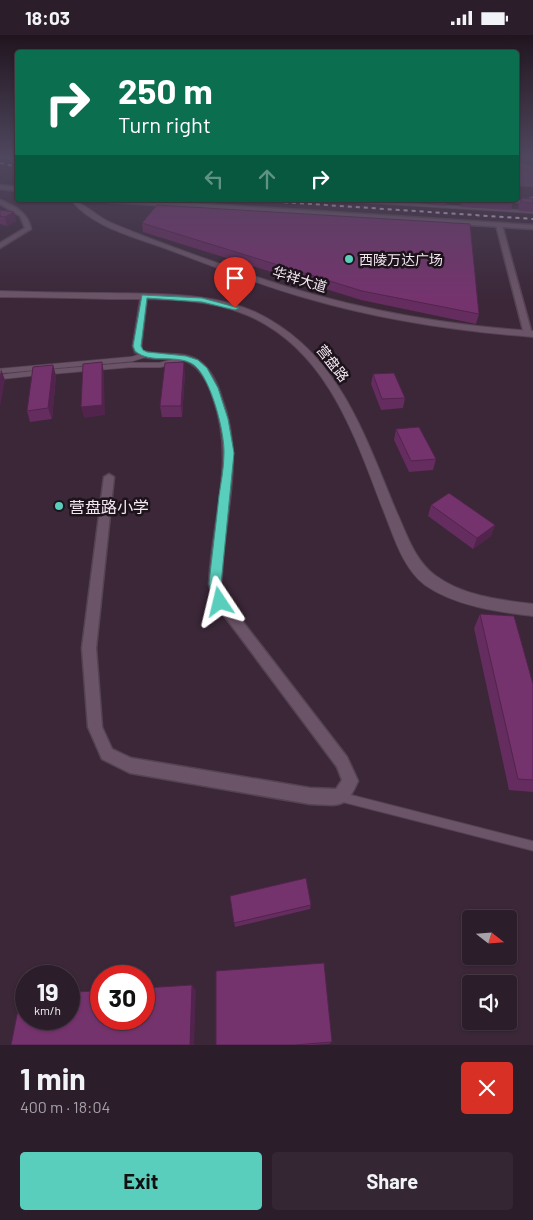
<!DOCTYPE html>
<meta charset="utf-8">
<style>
body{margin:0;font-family:Barlow,"Noto Sans SC",sans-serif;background:#342632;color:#f1f3f6;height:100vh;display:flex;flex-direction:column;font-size:19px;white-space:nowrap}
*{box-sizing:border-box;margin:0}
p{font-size:16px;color:#a6a2a8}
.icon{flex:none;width:28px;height:28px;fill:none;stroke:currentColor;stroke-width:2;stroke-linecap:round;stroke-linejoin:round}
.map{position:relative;height:1010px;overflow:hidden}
.panel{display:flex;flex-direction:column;background:#2c1d2a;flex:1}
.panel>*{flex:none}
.banner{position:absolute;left:15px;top:15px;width:504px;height:152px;border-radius:5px;box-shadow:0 1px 4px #0004,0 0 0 1px #483b47;background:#0b6e4f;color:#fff;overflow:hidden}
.needle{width:32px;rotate:107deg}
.fabs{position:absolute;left:462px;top:875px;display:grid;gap:10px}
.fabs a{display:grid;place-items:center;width:55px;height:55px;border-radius:5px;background:#2c1d2a;box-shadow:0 1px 4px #0004,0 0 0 1px #483b47;font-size:25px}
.speed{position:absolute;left:15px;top:930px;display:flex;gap:10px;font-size:25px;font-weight:700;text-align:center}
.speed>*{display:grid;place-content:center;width:65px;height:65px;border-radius:50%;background:#2c1d2a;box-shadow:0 1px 4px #0004,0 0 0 1px #483b47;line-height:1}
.speed small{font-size:12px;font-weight:400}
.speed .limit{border:8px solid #d22;background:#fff;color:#111}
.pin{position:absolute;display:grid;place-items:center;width:42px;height:42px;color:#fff;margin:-51px -21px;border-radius:50% 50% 50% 0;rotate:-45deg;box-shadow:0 0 5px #0007}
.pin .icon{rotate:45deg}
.me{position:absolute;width:55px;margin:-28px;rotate:350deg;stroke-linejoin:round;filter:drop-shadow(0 0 4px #0008)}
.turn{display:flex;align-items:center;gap:18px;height:105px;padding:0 20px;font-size:22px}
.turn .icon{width:65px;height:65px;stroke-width:2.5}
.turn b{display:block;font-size:35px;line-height:42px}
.lanes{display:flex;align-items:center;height:48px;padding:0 20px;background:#0003;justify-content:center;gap:25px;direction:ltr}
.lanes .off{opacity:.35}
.round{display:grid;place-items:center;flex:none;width:52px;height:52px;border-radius:5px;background:#342632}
.overview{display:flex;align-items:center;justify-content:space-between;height:85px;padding:0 20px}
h1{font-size:30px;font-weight:700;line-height:38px}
.primary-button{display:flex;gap:10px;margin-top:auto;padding:10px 20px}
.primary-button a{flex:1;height:58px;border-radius:5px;background:#5acebd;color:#111;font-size:20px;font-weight:700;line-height:58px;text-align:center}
.primary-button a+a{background:#342632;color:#f1f3f6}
.status{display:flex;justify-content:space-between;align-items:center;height:35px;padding:0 25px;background:#2c1d2a;direction:ltr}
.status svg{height:14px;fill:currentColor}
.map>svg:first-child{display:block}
.green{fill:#6b3d65}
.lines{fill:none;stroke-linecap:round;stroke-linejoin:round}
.service-far2-casing{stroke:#544352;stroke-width:4}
.service-far1-casing{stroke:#544352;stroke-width:6}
.service-casing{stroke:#544352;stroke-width:11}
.minor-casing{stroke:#544352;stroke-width:3}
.tertiary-casing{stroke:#544352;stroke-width:2}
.secondary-casing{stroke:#544352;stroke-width:3}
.service-far2{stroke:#6b5467;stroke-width:2.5}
.service-far1{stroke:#6b5467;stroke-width:4.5}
.service{stroke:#6b5467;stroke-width:9}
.minor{fill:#6b5467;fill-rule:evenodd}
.tertiary{fill:#6b5467;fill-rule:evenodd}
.secondary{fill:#6b5467;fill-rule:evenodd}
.rail{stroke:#d3c5d1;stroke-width:2;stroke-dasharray:4 4;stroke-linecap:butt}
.wall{fill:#652c5f}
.shaded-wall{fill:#52244d}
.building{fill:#75336e;stroke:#52244d}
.route{fill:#5acebd;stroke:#3a867b}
.poi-dot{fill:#5acebd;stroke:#1c131b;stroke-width:2}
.labels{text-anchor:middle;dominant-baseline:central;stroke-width:5;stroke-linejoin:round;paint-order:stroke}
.far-poi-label{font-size:14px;fill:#f4e7f2;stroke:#1c131b;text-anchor:start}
.far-street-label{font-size:14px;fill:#f4e7f2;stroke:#1c131b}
.poi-label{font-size:16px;fill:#f4e7f2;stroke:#1c131b;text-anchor:start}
</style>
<div class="status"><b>18:03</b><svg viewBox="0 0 49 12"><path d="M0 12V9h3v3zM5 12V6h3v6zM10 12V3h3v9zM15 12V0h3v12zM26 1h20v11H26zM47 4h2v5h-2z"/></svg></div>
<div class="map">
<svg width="533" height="1010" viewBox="0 0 533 1010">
<rect width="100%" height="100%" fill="#3b2738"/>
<polygon class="green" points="516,127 533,131 533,152 516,151"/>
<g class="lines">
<g class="service-far2-casing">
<g id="service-far2">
<polyline points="7,123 18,126"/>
<polyline points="337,165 533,177"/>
<polyline points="497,165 521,167 533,163"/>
</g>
</g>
<g class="service-far1-casing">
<g id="service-far1">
<polyline points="0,336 132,324 145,320"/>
<polyline points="49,337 130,330 160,330 186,323"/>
<polyline points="0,342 37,338"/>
</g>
</g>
<g class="service-casing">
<polyline id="service" points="341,762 533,811"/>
</g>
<g class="minor-casing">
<g id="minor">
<path d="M0 165C14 171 28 177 31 194L0 213V208L25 193 20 181 0 169Z"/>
<polygon points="499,188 502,190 532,299 531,301 524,299 496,190"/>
<path d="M144 259 147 261 141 311 142 316C160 322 183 315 199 326 210 334 217 348 221 361 245 424 225 472 222 536L221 549 226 565 347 722 358 746C346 775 338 770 310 769L130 738 102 724 88 692 82 613 104 442 109 439 114 442 96 613 102 692 112 714 131 723 310 753 336 754 342 745 337 732 214 567 209 549 210 536C215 474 235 423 213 362 209 350 204 338 193 330 177 317 151 330 135 317L133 311 141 261Z"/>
</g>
</g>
<g class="tertiary-casing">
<g id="tertiary">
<path d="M71 165C80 165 98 182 109 187 151 205 195 220 237 235 333 270 431 289 533 296V302C456 296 381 285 306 263 259 250 213 231 167 214 135 202 94 193 71 165Z"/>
<path d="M0 256C36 257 73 258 110 258 157 259 210 257 255 277 339 317 364 399 397 478 407 500 415 526 436 541 463 561 501 565 533 569V581C498 577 455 571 425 550 404 534 395 505 386 482 356 405 330 316 247 280 204 262 155 264 109 264 73 263 36 262 0 262Z"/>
</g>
</g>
<g class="secondary-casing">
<g id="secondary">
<polygon points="0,150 18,152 18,156 0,154"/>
<polygon points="104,165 143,165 533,190 533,194 108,167"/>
</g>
</g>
<use href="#service-far2" class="service-far2"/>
<use href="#service-far1" class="service-far1"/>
<use href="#service" class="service"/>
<use href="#minor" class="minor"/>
<use href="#tertiary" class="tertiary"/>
<use href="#secondary" class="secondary"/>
<g class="rail">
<polyline points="0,128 18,132"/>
<polyline points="252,165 533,184"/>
</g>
</g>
<g class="wall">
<polygon points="521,163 533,164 533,177 519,176 518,171"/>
<polygon points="396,165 411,165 411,167 396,166"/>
<polygon points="432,165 447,165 446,171 431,170"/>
<polygon points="461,165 513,165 513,167 511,175 461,172"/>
<polygon points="0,175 16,186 7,191 0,189"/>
<polygon points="142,188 479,279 476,289 361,265 143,197"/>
<polygon points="53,330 56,341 52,384 30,387 27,376"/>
<polygon points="185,338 182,382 162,382 160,371"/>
<polygon points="373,339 405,363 403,373 381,375 371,349"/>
<polygon points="396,394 436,424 433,435 409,437 394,405"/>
<polygon points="431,470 495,490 491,501 473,514 428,481"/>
<polygon points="480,579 533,649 533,757 509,755 474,593"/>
<polygon points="230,861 311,870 310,874 235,892"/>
<polygon points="332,1007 329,1009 311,1010 216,1010"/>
</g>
<g class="shaded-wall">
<polygon points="14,177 16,186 7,191 5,182"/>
<polygon points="102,327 104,338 105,380 84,383 81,372"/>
<polygon points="184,327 185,338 182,382 181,371"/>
<polygon points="53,330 56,341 52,384 48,373"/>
<polygon points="1,334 5,345 0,372 0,341"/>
<polygon points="495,490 491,501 473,514 477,503"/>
<polygon points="192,950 196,955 194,1010 190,1010"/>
</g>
<g class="building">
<polygon points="521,163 533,164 533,168 522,167"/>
<polygon points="484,165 513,165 513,167"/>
<polygon points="157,170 470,189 479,279 362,256 142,188"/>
<polygon points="0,175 14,177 5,182 0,181"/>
<polygon points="102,327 102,370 81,372 83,329"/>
<polygon points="184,327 181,371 160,371 165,328"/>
<polygon points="53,330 48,373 27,376 33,332"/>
<polygon points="394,338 405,363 382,364 373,339"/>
<polygon points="419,392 436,424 411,426 396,394"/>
<polygon points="449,458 495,490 477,503 431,470"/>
<polygon points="480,579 514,581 533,649 533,745 518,744"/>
<polygon points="306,843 311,870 234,888 230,861"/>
<polygon points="324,928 332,1007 294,1010 216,1010 216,936"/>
<polygon points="192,950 190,1010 11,1010 21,960 26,960 26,984 69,984 69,957 101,956 101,984 144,984 144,953"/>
</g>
<linearGradient id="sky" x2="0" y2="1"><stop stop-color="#20151f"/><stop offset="0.46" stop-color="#4f475e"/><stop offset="1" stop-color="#4f475e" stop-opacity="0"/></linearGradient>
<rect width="533" height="265" fill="url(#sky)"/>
<path class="route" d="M142 260 202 263 239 273 235 275 202 267 147 263 141 311 143 315 147 317 186 321 198 325 207 333 218 353 228 384 234 418 221 549 226 567 224 570H215L209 549C212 519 216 490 219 461 221 447 224 433 224 419 225 398 211 343 194 330 177 318 151 330 135 316L133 311Z"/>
<g class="poi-dot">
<circle cx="349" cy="224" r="5"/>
<circle cx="59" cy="471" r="5"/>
</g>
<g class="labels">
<g class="far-poi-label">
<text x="359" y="224">西陵万达广场</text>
</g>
<g class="far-street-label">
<text transform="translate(300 244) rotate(17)">华祥大道</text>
<text transform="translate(333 328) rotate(52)">营盘路</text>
</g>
<g class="poi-label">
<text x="69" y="471">营盘路小学</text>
</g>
</g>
</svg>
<div class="fabs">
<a><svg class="needle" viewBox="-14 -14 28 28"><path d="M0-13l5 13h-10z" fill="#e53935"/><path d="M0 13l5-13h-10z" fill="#a6a2a8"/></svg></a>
<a><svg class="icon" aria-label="sound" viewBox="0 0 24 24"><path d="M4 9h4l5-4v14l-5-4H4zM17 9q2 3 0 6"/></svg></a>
</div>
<div class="speed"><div>19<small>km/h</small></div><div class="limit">30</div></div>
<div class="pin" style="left:235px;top:273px;background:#d93025"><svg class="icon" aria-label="arrive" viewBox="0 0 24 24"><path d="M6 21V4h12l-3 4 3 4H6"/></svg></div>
<svg class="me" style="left:220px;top:567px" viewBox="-20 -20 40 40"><path d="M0-17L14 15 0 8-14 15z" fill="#5acebd" stroke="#fff" stroke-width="4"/></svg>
<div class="banner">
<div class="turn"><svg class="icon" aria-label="right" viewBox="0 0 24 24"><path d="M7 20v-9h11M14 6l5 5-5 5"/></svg><div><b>250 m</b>Turn right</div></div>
<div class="lanes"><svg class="icon off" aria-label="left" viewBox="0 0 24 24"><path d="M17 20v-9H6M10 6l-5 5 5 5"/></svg><svg class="icon off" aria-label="ahead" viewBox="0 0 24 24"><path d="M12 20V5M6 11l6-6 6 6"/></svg><svg class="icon" aria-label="right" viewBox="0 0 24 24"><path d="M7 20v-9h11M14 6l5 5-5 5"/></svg></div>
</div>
</div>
<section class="panel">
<div class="overview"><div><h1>1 min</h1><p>400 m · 18:04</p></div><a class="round" style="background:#d93025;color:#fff"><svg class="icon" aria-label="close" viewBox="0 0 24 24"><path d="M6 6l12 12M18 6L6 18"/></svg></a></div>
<div class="primary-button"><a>Exit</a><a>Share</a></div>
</section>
